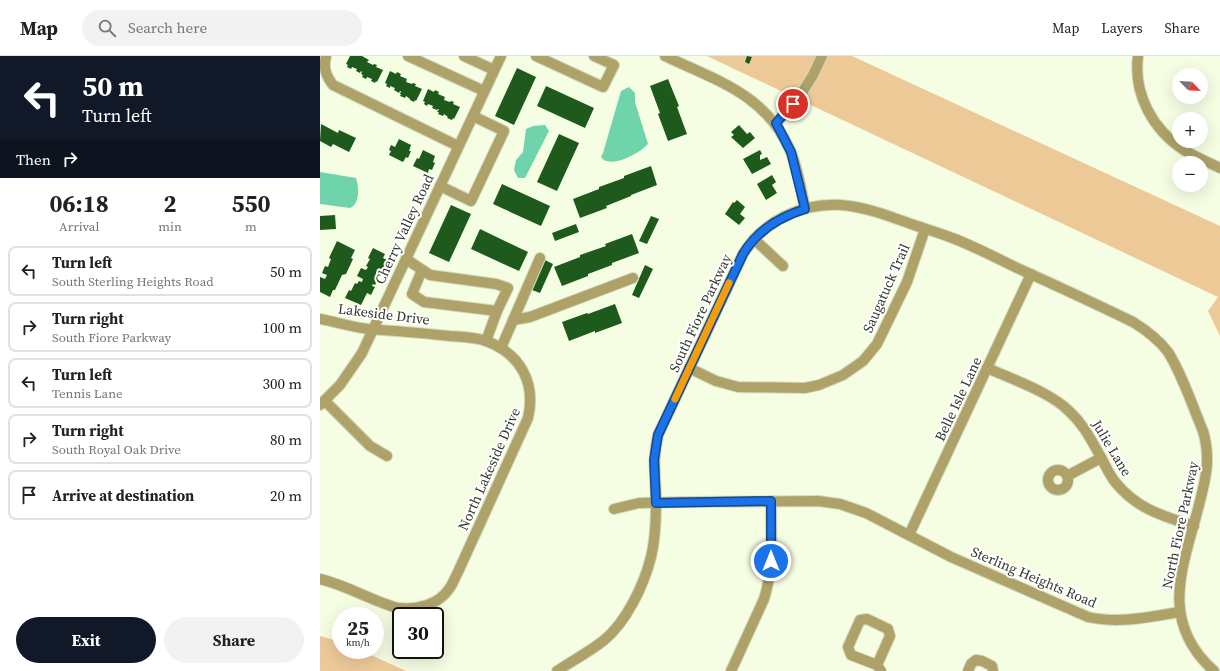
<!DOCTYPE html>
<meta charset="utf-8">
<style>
body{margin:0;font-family:"Source Serif 4",serif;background:#f2f2f2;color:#222;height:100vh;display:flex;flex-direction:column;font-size:15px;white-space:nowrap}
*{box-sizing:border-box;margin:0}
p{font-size:13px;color:#767676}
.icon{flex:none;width:22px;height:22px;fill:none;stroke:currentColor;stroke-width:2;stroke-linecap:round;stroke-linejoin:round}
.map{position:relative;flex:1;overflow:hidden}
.panel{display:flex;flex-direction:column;background:#fff;width:320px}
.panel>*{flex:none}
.top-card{background:#111827;color:#fff;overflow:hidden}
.needle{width:26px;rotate:115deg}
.controls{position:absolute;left:852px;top:12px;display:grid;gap:8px}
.controls a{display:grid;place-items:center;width:36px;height:36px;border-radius:50%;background:#fff;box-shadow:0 4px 16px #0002;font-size:20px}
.speed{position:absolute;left:12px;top:551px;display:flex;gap:8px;font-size:20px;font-weight:700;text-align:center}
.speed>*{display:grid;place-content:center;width:52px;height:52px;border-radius:50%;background:#fff;box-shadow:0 4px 16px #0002;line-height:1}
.speed small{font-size:10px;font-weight:400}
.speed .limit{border:2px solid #111;border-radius:6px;background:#fff;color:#111}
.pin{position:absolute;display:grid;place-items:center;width:34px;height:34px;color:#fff;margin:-17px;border:2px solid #fff;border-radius:50%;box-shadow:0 1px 4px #0007}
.me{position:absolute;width:44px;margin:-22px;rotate:0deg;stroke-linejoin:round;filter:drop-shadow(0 0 3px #0008)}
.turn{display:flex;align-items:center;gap:14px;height:84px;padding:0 16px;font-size:18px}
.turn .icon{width:52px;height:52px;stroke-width:2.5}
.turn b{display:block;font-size:28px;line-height:34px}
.then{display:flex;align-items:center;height:38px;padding:0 16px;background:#0003;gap:8px;font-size:15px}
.eta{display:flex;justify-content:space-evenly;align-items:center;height:68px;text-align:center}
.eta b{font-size:24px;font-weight:700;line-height:28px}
.button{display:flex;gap:8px;margin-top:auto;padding:8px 16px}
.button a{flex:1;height:46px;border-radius:24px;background:#111827;color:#fff;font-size:16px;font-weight:700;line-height:46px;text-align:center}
.button a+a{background:#f2f2f2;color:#222}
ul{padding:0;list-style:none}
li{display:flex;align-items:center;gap:12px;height:50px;margin:0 8px 6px;padding:0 8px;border:2px solid #e0e0e0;border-radius:8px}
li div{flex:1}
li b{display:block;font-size:15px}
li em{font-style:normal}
header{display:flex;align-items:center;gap:24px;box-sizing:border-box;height:56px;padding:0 20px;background:#fff;border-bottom:1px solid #e0e0e0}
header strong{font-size:19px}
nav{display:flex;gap:22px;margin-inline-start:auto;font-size:14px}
.search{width:280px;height:36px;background:#f2f2f2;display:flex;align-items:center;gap:10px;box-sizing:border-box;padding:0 14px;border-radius:22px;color:#767676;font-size:15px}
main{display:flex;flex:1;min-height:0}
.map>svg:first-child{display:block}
.green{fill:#edc998}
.water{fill:#6fd4ab}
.building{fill:#1d5a1b}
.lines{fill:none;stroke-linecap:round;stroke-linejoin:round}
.minor-casing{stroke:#d2d9c2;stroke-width:12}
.minor{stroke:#aea268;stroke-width:10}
.route-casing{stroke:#114b97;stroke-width:10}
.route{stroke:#1a73e8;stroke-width:7}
.slow{stroke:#f59e0b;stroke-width:7}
.labels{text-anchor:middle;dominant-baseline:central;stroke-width:4;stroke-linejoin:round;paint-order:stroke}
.street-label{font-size:14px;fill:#34372d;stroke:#fff}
</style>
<header>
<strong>Map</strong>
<div class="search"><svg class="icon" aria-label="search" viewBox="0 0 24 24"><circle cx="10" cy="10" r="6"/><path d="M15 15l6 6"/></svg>Search here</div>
<nav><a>Map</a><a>Layers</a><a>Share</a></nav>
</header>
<main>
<section class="panel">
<div class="top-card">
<div class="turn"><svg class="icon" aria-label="left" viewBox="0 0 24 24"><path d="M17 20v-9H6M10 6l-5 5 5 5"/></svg><div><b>50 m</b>Turn left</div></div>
<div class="then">Then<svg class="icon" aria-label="right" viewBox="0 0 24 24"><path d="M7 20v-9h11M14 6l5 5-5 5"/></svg></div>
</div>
<div class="eta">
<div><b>06:18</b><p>Arrival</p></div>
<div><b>2</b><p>min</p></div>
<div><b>550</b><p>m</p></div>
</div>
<ul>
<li><svg class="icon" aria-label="left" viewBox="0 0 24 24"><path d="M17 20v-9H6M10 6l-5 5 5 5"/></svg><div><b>Turn left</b><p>South Sterling Heights Road</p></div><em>50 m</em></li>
<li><svg class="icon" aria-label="right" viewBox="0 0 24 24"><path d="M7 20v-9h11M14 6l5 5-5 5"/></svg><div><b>Turn right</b><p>South Fiore Parkway</p></div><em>100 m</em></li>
<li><svg class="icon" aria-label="left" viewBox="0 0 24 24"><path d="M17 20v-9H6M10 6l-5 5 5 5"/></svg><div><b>Turn left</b><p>Tennis Lane</p></div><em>300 m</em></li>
<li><svg class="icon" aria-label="right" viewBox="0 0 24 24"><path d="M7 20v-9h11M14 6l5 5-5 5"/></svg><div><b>Turn right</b><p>South Royal Oak Drive</p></div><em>80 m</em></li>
<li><svg class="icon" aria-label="arrive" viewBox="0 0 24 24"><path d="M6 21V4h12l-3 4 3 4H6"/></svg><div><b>Arrive at destination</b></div><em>20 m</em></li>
</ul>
<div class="button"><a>Exit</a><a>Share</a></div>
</section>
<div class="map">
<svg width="900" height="615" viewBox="0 0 900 615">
<rect width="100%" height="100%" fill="#f5fde3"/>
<g class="green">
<polygon points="387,0 532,0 900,170 900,280 888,255 898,241"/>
<polygon points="0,580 21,586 21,594 40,594 86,615 0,615"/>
</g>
<g class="water">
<path d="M309 31 315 37V46L328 88C321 96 298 109 287 105 284 105 283 103 281 101L283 97 301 35Z"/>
<polygon points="225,69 229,75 205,122 198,122 194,114 196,104 203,96 206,73 213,70"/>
<path d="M0 116 36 122C39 131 40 148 30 152L0 148Z"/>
</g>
<g class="building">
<polygon points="30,0 42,0 49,4 47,6 53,9 54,8 57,9 56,11 63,14 57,26 56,25 55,27 51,25 52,23 47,21 46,23 42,21 43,19 41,18 42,16 41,15 40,17 36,15 37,13 32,11 31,13 27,11 28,9 26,8"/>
<polygon points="427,0 432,1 429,8 425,6"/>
<polygon points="197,12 216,21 194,69 175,60"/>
<polygon points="70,15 76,18 77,16 81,18 80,20 87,23 86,26 92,28 93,27 96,28 95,30 102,33 96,45 95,44 94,46 90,44 90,43 86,40 85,42 80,40 81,38 80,38 81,35 80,35 79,37 74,34 75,32 70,30 70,32 66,30 67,28 65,27"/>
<polygon points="348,23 359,50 357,51 367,78 348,85 338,58 340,57 330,30"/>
<polygon points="226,30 274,52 265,72 217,50"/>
<polygon points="108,33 114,36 115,34 119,36 118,38 125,41 124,44 130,46 131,45 134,46 133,48 140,51 134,63 133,62 132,64 127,62 128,61 124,58 123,60 118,58 119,56 117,56 119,53 118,53 117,54 112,52 113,50 108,48 107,50 104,48 105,46 103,45"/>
<polygon points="1,68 18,77 19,74 36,82 29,96 13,88 11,91 0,85"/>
<polygon points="419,69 427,78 430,76 435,82 423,92 411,81 414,79 411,76"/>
<polygon points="239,78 259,87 237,135 217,126"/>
<polygon points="79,83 91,89 89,95 91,95 88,102 86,101 83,106 69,99 71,95 69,94 71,89 75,91"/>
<polygon points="103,94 115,100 113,106 115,107 112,114 109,113 108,117 93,110 97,102 99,103"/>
<polygon points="440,94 442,98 440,99 440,104 447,101 451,108 432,118 423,103"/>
<polygon points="331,110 337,129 311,139 311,140 286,150 287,152 260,162 253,143 279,133 279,131 304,122 304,120"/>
<polygon points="452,119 456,126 452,129 457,137 446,144 437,128"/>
<polygon points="182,128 230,150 221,170 173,148"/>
<polygon points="417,144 425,151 420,158 425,162 419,169 405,158 413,146 414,147"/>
<polygon points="131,149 151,158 129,206 109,197"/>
<polygon points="15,159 16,173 0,174 0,160"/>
<polygon points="331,160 339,163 327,188 319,185"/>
<polygon points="256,168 259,176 235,185 232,177"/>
<polygon points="160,173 208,196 199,215 151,193"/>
<polygon points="312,178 319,197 292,207 292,209 268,218 268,220 242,230 234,211 260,201 260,199 286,190 285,188"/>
<polygon points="17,185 35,194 31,202 33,203 26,218 22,219 15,234 13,234 10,241 0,236 0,221 5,223 7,219 2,217 5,210 8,211 11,203 9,202"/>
<polygon points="53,192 65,198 63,202 69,205 64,215 59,212 56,217 60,219 55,229 53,228 52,230 55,231 51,239 47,237 41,249 25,242 29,234 31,235 35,227 37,228 39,225 42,226 43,223 37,220 41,212 46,214 48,211 46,210 50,203 48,202"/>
<polygon points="225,204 233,208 220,237 212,234"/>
<polygon points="325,209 333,213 319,242 312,239"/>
<polygon points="295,248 302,267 275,277 275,275 249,285 242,266 267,257 268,258"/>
</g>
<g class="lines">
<g class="minor-casing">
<g id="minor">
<path d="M6 0C3 12 6 20 13 29L138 90"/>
<polyline points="88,0 164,35"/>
<polyline points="144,0 174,14"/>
<polyline points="216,0 283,31 294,9 274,0"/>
<path d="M345 0C395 24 446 38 470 94 478 112 481 133 485 153"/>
<path d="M818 0C813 38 833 74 864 94 875 101 888 106 900 112"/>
<polyline points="456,67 480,40 493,19 502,0"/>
<polyline points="120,130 151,145 184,75 153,60"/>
<polyline points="434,183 463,210"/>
<polyline points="86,203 110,219 176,228 188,232 177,255 104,246 92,238 102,214"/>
<path d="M0 263C16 266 32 271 48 273 75 275 103 277 130 280 142 281 155 281 166 285 201 298 216 327 208 362L138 516C135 521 133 528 129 533 118 549 97 554 78 552 51 545 27 529 0 523"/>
<polyline points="193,264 210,261 313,222"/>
<polyline points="166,285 177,255"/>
<polyline points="181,292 220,202"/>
<polyline points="369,312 396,325 418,331 485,332 499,329 523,319 543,305 557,288 587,226 605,173"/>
<path d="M667 312C692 323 732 337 750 356 765 370 772 386 782 403 786 411 790 420 796 427 817 453 843 460 874 470"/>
<polyline points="5,345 50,390 67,400"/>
<polyline points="0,349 20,329 42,297 181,0"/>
<circle cx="738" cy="424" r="10"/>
<polyline points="747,420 781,402"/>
<path d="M294 453 319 447 363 446 498 445 520 448 546 457 631 501 768 561C798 568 829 561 860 556"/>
<polyline points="589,479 711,218"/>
<polyline points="557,609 570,580 568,573 547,563 540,564 528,591 531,599 557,609 561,615"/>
<path d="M237 615C252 605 269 596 283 585 306 567 324 529 331 501 335 485 336 463 336 446 336 422 332 404 338 379L423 198C444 164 482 147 521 149 546 151 569 160 591 168 606 173 620 177 635 183 655 191 675 201 695 211 735 229 774 247 813 266 826 274 839 284 848 296 863 320 872 349 883 375 891 402 886 422 879 449 863 511 838 565 894 615"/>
<path d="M411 615 444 543C454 512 451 478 451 445"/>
<polyline points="648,615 651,608 656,604 662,605 672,610 673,615"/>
</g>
</g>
<use href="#minor" class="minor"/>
</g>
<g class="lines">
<g class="route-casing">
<path id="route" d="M451 505V445L336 447 334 404 338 379 423 198C437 175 459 161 485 153L471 96 456 67 473 48"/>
</g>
<use href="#route" class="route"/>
<polyline class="slow" points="355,343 409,227"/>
</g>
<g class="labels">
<g class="street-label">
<text transform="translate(84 173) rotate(-65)">Cherry Valley Road</text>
<text transform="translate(566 232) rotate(-66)">Saugatuck Trail</text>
<text transform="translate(380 257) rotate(-65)">South Fiore Parkway</text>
<text transform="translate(64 258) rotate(7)">Lakeside Drive</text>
<text transform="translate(638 343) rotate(-65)">Belle Isle Lane</text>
<text transform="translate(792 392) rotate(59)">Julie Lane</text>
<text transform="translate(169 413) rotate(-66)">North Lakeside Drive</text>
<text transform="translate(860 469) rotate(-78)">North Fiore Parkway</text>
<text transform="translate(714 521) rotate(23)">Sterling Heights Road</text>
</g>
</g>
</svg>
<div class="controls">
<a><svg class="needle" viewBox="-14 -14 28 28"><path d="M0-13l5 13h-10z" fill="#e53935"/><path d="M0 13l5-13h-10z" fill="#767676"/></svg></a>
<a>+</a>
<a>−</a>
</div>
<div class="speed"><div>25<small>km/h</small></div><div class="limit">30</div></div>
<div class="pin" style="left:473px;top:48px;background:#d93025"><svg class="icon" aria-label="arrive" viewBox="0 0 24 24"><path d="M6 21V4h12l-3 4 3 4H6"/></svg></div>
<svg class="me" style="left:451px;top:505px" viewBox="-20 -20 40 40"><circle r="17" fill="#1a73e8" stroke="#fff" stroke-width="3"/><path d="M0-11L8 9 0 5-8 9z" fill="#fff"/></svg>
</div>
</main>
